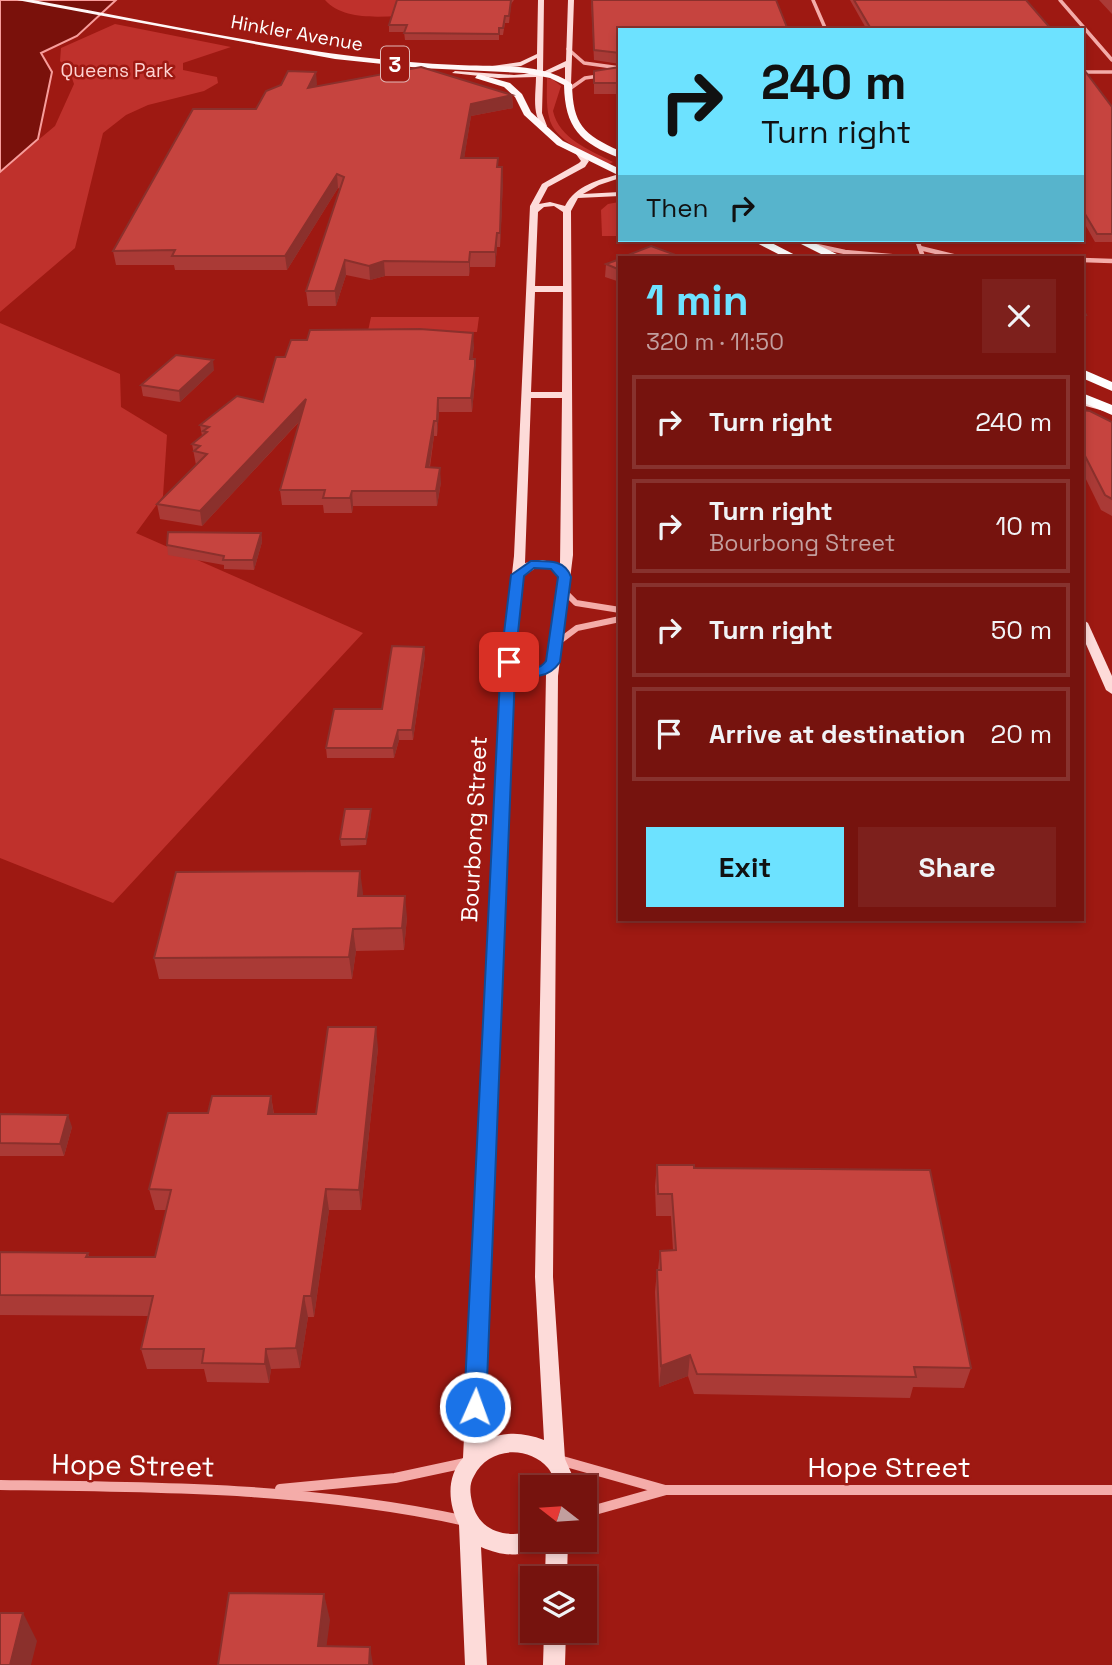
<!DOCTYPE html>
<meta charset="utf-8">
<style>
body{margin:0;font-family:"Space Grotesk",sans-serif;background:#7d201c;color:#f1f3f6;height:100vh;display:flex;flex-direction:column;font-size:26px;white-space:nowrap}
*{box-sizing:border-box;margin:0}
p{font-size:23px;color:#c29e9e}
.icon{flex:none;width:38px;height:38px;fill:none;stroke:currentColor;stroke-width:2;stroke-linecap:round;stroke-linejoin:round}
.map{position:relative;flex:1;overflow:hidden}
.panel{position:absolute;left:618px;top:256px;width:466px;height:665px;display:flex;flex-direction:column;background:#76130e;border-radius:0px;box-shadow:0 4px 10px #0003,0 0 0 2px #87322e}
.panel>*{flex:none}
.hud{position:absolute;left:618px;top:28px;width:466px;height:214px;border-radius:0px;box-shadow:0 4px 10px #0003,0 0 0 2px #87322e;background:#6de2ff;color:#111;overflow:hidden}
.needle{width:46px;rotate:287deg}
.controls{position:absolute;left:520px;top:1475px;display:grid;gap:14px}
.controls a{display:grid;place-items:center;width:77px;height:77px;border-radius:0px;background:#76130e;box-shadow:0 4px 10px #0003,0 0 0 2px #87322e;font-size:35px}
.pin{position:absolute;display:grid;place-items:center;width:60px;height:60px;color:#fff;margin:-30px;border-radius:14px;box-shadow:0 4px 10px #0006}
.me{position:absolute;width:77px;margin:-38px;rotate:2deg;stroke-linejoin:round;filter:drop-shadow(0 0 5px #0008)}
.turn{display:flex;align-items:center;gap:24px;height:147px;padding:0 28px;font-size:32px}
.turn .icon{width:91px;height:91px;stroke-width:2.5}
.turn b{display:block;font-size:49px;line-height:60px}
.then{display:flex;align-items:center;height:66px;padding:0 28px;background:#0003;gap:14px;font-size:26px}
.round{display:grid;place-items:center;flex:none;width:74px;height:74px;border-radius:0px;background:#7d201c}
.head{display:flex;align-items:center;justify-content:space-between;height:119px;padding:0 28px}
h1{font-size:42px;font-weight:700;line-height:52px;color:#6de2ff}
.cta{display:flex;gap:14px;margin-top:auto;padding:14px 28px}
.cta a{flex:1;height:80px;border-radius:0px;background:#6de2ff;color:#111;font-size:28px;font-weight:700;line-height:80px;text-align:center}
.cta a+a{background:#7d201c;color:#f1f3f6}
ul{padding:0;list-style:none}
li{display:flex;align-items:center;gap:21px;height:94px;margin:0 14px 10px;padding:0 14px;border:4px solid #87322e;border-radius:0px}
li div{flex:1}
li b{display:block;font-size:26px}
li em{font-style:normal}
.map>svg:first-child{display:block}
.green{fill:#bf312c}
.water{fill:#7a110b;stroke:#f79d9b;stroke-width:2}
.lines{fill:none;stroke-linecap:round;stroke-linejoin:round}
.street-far3{stroke:#f4aca9;stroke-width:3.5}
.street-far2{stroke:#f4aca9;stroke-width:4.5}
.street-far1{stroke:#f4aca9;stroke-width:6}
.street{stroke:#f4aca9;stroke-width:10}
.secondary{fill:#fddbd9;fill-rule:evenodd}
.primary{fill:#fff7f7;fill-rule:evenodd}
.highway{fill:#fff;fill-rule:evenodd}
.wall{fill:#aa3a36}
.shaded-wall{fill:#8b302c}
.building{fill:#c6443f;stroke:#8b302c;stroke-width:2}
.route{fill:#1a73e8;stroke:#114b97;stroke-width:2;fill-rule:evenodd}
.labels{text-anchor:middle;dominant-baseline:central;stroke-width:5;stroke-linejoin:round;paint-order:stroke}
.far-street-label{font-size:19px;fill:#fff;stroke:#9e1912}
.far-park-label{font-size:19px;fill:#fed3d2;stroke:#9e1912}
.shield{fill:#9e1912;stroke:#e2bab8;stroke-width:2}
.shield-label{font-size:21px;font-weight:bold;fill:#fff}
.street-label{font-size:23px;fill:#fff;stroke:#9e1912}
.near-street-label{font-size:28px;fill:#fff;stroke:#9e1912}
</style>
<div class="map">
<svg width="1112" height="1665" viewBox="0 0 1112 1665">
<rect width="100%" height="100%" fill="#9e1912"/>
<g class="green">
<path d="M325 0H424L420 15C390 15 347 24 325 0Z"/>
<polygon points="115,24 231,47 183,63 183,70 217,77 218,83 204,91 148,105 126,115 103,133 75,248 0,312 0,172 55,126 74,84 70,72 60,61 61,48"/>
<path d="M547 78 552 79 561 86 553 111C559 139 590 150 613 162L609 164C589 153 554 142 549 117 546 105 547 91 547 78Z"/>
<polygon points="619,202 619,236 602,236 601,210 608,204"/>
<polygon points="371,317 479,317 477,332 368,331"/>
<polygon points="0,323 120,374 121,407 167,435 163,496 136,533 363,633 113,903 0,858"/>
</g>
<polygon class="water" points="0,0 116,0 77,36 41,53 52,72 38,139 0,172"/>
<g class="lines">
<g class="street-far3">
<polyline points="813,0 826,30"/>
<polyline points="1060,0 1112,60"/>
<polyline points="568,49 584,63 620,68"/>
<polyline points="1082,72 1112,72"/>
<polyline points="568,90 585,78 620,73"/>
</g>
<g class="street-far2">
<polyline points="917,240 923,257"/>
<polyline points="817,246 845,252 901,257"/>
<polyline points="920,248 957,257"/>
<polyline points="1082,260 1112,261"/>
</g>
<g class="street-far1">
<polyline points="564,591 576,603 620,610"/>
<polyline points="557,643 577,628 620,619"/>
</g>
<g class="street">
<polyline points="559,1460 665,1490"/>
<path d="M0 1485C158 1487 311 1487 466 1521"/>
<polyline points="280,1489 395,1478 465,1463"/>
<polyline points="584,1513 666,1490 1112,1490"/>
</g>
<g class="secondary">
<path d="M538 0H544L543 72 566 61 568 0H574L571 84 568 86 565 84V67L543 76 542 113 547 126 544 128C531 116 536 93 536 77L498 78 452 73 455 71 514 75 537 73V58L521 66 488 69 485 67 520 62 537 54Z"/>
<path d="M580 152 589 161 585 167 548 187 539 204 550 202 565 206C576 185 598 180 620 174V178L599 185 583 194 620 192V196L578 198 571 211 573 555 558 676 553 1277 565 1459 578 1488H557C555 1481 552 1473 548 1468 528 1445 488 1447 474 1476 469 1484 470 1493 472 1502 478 1531 506 1539 532 1531V1540H568L567 1578H545L546 1540 543 1547C520 1557 504 1557 481 1547L487 1665H465L459 1525C448 1503 446 1477 463 1458L501 672 514 556 530 206 542 184 579 163 581 161 576 154ZM554 206 563 212V286H535L538 212 544 207ZM535 292H563L562 392H531ZM531 398H562L560 564 542 560 525 563ZM537 567 555 570 559 577 548 660C540 670 531 671 520 667L515 659 524 576ZM513 673 531 677 546 674 535 1277 544 1440C523 1432 504 1431 484 1441Z"/>
<polygon points="1082,399 1107,406 1109,408 1104,411 1082,405"/>
<polygon points="1082,619 1088,623 1112,676 1112,694 1106,690 1082,635"/>
<polygon points="544,1631 566,1631 565,1665 543,1665"/>
</g>
<g class="primary">
<path d="M17 0H33C174 25 315 59 458 65 493 67 543 62 572 84 573 125 583 134 620 151V158C580 143 565 128 564 85L550 78 524 73 421 68 335 59Z"/>
<polygon points="478,74 510,83 522,94 531,112 563,141 620,169 620,176 557,145 524,115 515,97 504,87 475,78"/>
</g>
<g class="highway">
<polygon points="751,240 766,240 799,257 784,257"/>
<polygon points="793,240 808,240 843,257 827,257"/>
<polygon points="1082,369 1112,382 1112,391 1082,378"/>
<polygon points="1082,393 1112,405 1112,415 1082,402"/>
</g>
</g>
<g class="wall">
<polygon points="397,0 514,0 511,4 509,23 505,23 503,35 499,35 499,40 405,40 404,32 389,32 389,25"/>
<polygon points="591,0 620,30 620,64 594,60"/>
<polygon points="850,0 1026,0 1052,30 867,30"/>
<polygon points="1099,0 1112,0 1112,14"/>
<polygon points="620,67 620,94 594,94 594,71"/>
<polygon points="1082,67 1112,107 1112,242 1095,242 1082,219"/>
<polygon points="317,84 315,87 512,95 513,108 471,116 464,158 498,167 503,181 500,247 497,247 495,267 470,267 469,276 385,276 370,280 346,275 336,306 308,306 306,291 340,189 338,188 287,270 175,270 174,265 116,265 113,251 256,109"/>
<polygon points="620,259 620,282 605,277 606,264"/>
<polygon points="1082,307 1086,315 1084,324 1082,324"/>
<polygon points="474,346 472,359 475,380 472,412 439,412 437,436 434,436 430,467 441,482 437,506 353,506 352,513 324,513 323,505 282,505 280,490 299,422 202,526 160,519 157,504 196,465 192,444 202,436 200,425 263,402"/>
<polygon points="214,370 180,402 143,396 141,385"/>
<polygon points="1082,410 1112,422 1112,516 1101,510 1082,471"/>
<polygon points="261,533 262,542 254,570 224,569 224,565 168,555 167,545"/>
<polygon points="425,656 413,740 399,740 394,758 327,758 326,748 382,709"/>
<polygon points="371,815 366,845 341,846 340,839"/>
<polygon points="363,893 362,896 407,917 404,950 356,951 352,979 159,979 154,958"/>
<polygon points="378,1048 361,1210 329,1210 314,1317 308,1317 300,1368 271,1369 269,1383 207,1382 204,1369 147,1369 141,1349 148,1316 0,1315 0,1252 88,1253 89,1257 155,1257 166,1210 155,1210 149,1189 208,1113 271,1096 274,1114 316,1114"/>
<polygon points="0,1114 72,1127 64,1156 0,1156"/>
<polygon points="657,1165 694,1168 971,1368 964,1388 913,1387 910,1398 694,1394 688,1376 659,1387 655,1292 657,1270 658,1270 660,1251 673,1250 671,1216 656,1216 655,1186"/>
</g>
<g class="shaded-wall">
<polygon points="316,72 317,84 309,100 308,88"/>
<polygon points="512,95 513,108 471,116 462,172 461,158 471,104"/>
<polygon points="502,167 503,181 500,247 500,233"/>
<polygon points="337,174 338,188 287,270 285,256"/>
<polygon points="497,233 497,247 495,267 495,252"/>
<polygon points="470,252 470,267 469,276 469,262"/>
<polygon points="345,260 346,275 336,306 335,291"/>
<polygon points="384,261 385,276 370,280 369,266"/>
<polygon points="473,333 474,346 471,372 470,359"/>
<polygon points="475,359 475,380 472,412 471,398"/>
<polygon points="213,360 214,370 180,402 179,391"/>
<polygon points="438,398 439,412 437,436 437,421"/>
<polygon points="306,399 307,413 202,526 200,511"/>
<polygon points="434,421 434,436 427,482 426,467"/>
<polygon points="440,468 441,482 437,506 436,491"/>
<polygon points="352,491 353,506 352,513 350,498"/>
<polygon points="261,533 262,542 254,570 253,560"/>
<polygon points="424,647 425,656 413,740 412,730"/>
<polygon points="398,730 399,740 394,758 393,748"/>
<polygon points="371,809 371,815 366,845 366,839"/>
<polygon points="360,871 363,893 360,917 358,896"/>
<polygon points="405,896 407,917 404,950 402,928"/>
<polygon points="353,929 356,951 352,979 349,957"/>
<polygon points="376,1027 378,1048 361,1210 359,1190"/>
<polygon points="271,1096 274,1116 268,1114"/>
<polygon points="68,1115 72,1127 64,1156 60,1144"/>
<polygon points="326,1189 329,1210 314,1317 311,1296"/>
<polygon points="304,1296 308,1317 300,1368 296,1348"/>
<polygon points="266,1349 271,1369 269,1383 265,1364"/>
<polygon points="690,1355 688,1376 659,1387 661,1366"/>
<polygon points="324,1594 330,1620 324,1665 318,1646"/>
<polygon points="23,1613 37,1641 31,1665 10,1665"/>
<polygon points="370,1647 373,1665 369,1665"/>
</g>
<g class="building">
<polygon points="397,0 511,0 509,16 505,16 503,28 499,28 499,34 404,33 407,25 389,25"/>
<polygon points="592,0 776,0 788,30 620,30 620,53 594,50"/>
<polygon points="854,0 1026,0 1052,30 871,29"/>
<polygon points="421,67 512,95 471,104 461,158 498,158 497,167 502,167 500,233 497,233 495,252 470,252 469,262 384,261 369,266 345,260 335,291 306,291 344,177 337,174 285,256 172,256 175,250 113,251 193,109 256,109 266,91 281,85 288,71 316,72 308,88"/>
<polygon points="620,67 620,83 594,83 594,71"/>
<polygon points="1082,67 1112,107 1112,234 1097,234 1082,209"/>
<polygon points="651,246 681,257 623,257"/>
<polygon points="620,259 620,270 606,264"/>
<polygon points="1082,307 1086,315 1082,315"/>
<polygon points="420,329 473,333 470,359 475,359 475,366 471,398 438,398 437,421 434,421 426,467 440,468 436,491 352,491 350,498 323,498 325,490 280,490 306,399 200,511 157,504 207,454 194,451 200,446 192,444 207,432 203,431 209,427 200,425 237,396 263,402 276,357 285,357 291,340 307,340 310,330"/>
<polygon points="176,355 213,360 179,391 141,385"/>
<polygon points="1082,410 1090,411 1112,422 1112,499 1105,495 1082,450"/>
<polygon points="168,532 261,533 253,560 223,560 224,556 167,545"/>
<polygon points="392,646 424,647 412,730 398,730 393,748 326,748 334,709 382,709"/>
<polygon points="345,809 371,809 366,839 340,839"/>
<polygon points="360,871 358,896 405,896 402,928 353,929 349,957 154,958 176,872"/>
<polygon points="328,1027 376,1027 359,1190 326,1189 311,1296 304,1296 296,1348 266,1349 265,1364 202,1363 204,1349 141,1349 153,1296 0,1295 0,1252 88,1253 86,1257 155,1257 171,1190 149,1189 168,1113 208,1113 212,1096 271,1096 268,1114 316,1114"/>
<polygon points="0,1114 68,1115 60,1144 0,1143"/>
<polygon points="657,1165 694,1165 694,1168 930,1170 971,1368 914,1367 916,1377 697,1374 690,1355 661,1366 657,1270 661,1270 660,1251 676,1250 672,1194 658,1194"/>
<polygon points="229,1593 324,1594 318,1646 370,1647 369,1665 218,1665"/>
<polygon points="0,1613 23,1613 10,1665 0,1665"/>
</g>
<path class="route" d="M531 561C547 561 565 559 571 577L560 662C548 679 534 677 515 674L486 1407 483 1414 475 1417 467 1414 464 1407 501 658 511 575ZM534 568 551 569 558 577 546 661C539 671 530 668 519 666L515 661 524 576Z"/>
<g class="labels">
<g class="far-street-label">
<text transform="translate(297 33) rotate(10)">Hinkler Avenue</text>
</g>
<g class="far-park-label">
<text x="117" y="70">Queens Park</text>
</g>
<rect class="shield" x="381" y="46.5" width="28" height="35" rx="5"/>
<g class="shield-label">
<text x="395" y="64">3</text>
</g>
<g class="street-label">
<text transform="translate(474 829) rotate(-87)">Bourbong Street</text>
</g>
<g class="near-street-label">
<text transform="translate(133 1465) rotate(1)">Hope Street</text>
<text x="889" y="1467">Hope Street</text>
</g>
</g>
</svg>
<div class="controls">
<a><svg class="needle" viewBox="-14 -14 28 28"><path d="M0-13l5 13h-10z" fill="#e53935"/><path d="M0 13l5-13h-10z" fill="#c29e9e"/></svg></a>
<a><svg class="icon" aria-label="layers" viewBox="0 0 24 24"><path d="M12 4l9 5-9 5-9-5zM3 14l9 5 9-5"/></svg></a>
</div>
<div class="pin" style="left:509px;top:662px;background:#d93025"><svg class="icon" aria-label="arrive" viewBox="0 0 24 24"><path d="M6 21V4h12l-3 4 3 4H6"/></svg></div>
<svg class="me" style="left:475px;top:1407px" viewBox="-20 -20 40 40"><circle r="17" fill="#1a73e8" stroke="#fff" stroke-width="3"/><path d="M0-11L8 9 0 5-8 9z" fill="#fff"/></svg>
<div class="hud">
<div class="turn"><svg class="icon" aria-label="right" viewBox="0 0 24 24"><path d="M7 20v-9h11M14 6l5 5-5 5"/></svg><div><b>240 m</b>Turn right</div></div>
<div class="then">Then<svg class="icon" aria-label="right" viewBox="0 0 24 24"><path d="M7 20v-9h11M14 6l5 5-5 5"/></svg></div>
</div>
<section class="panel">
<div class="head"><div><h1>1 min</h1><p>320 m · 11:50</p></div><a class="round"><svg class="icon" aria-label="close" viewBox="0 0 24 24"><path d="M6 6l12 12M18 6L6 18"/></svg></a></div>
<ul>
<li><svg class="icon" aria-label="right" viewBox="0 0 24 24"><path d="M7 20v-9h11M14 6l5 5-5 5"/></svg><div><b>Turn right</b></div><em>240 m</em></li>
<li><svg class="icon" aria-label="right" viewBox="0 0 24 24"><path d="M7 20v-9h11M14 6l5 5-5 5"/></svg><div><b>Turn right</b><p>Bourbong Street</p></div><em>10 m</em></li>
<li><svg class="icon" aria-label="right" viewBox="0 0 24 24"><path d="M7 20v-9h11M14 6l5 5-5 5"/></svg><div><b>Turn right</b></div><em>50 m</em></li>
<li><svg class="icon" aria-label="arrive" viewBox="0 0 24 24"><path d="M6 21V4h12l-3 4 3 4H6"/></svg><div><b>Arrive at destination</b></div><em>20 m</em></li>
</ul>
<div class="cta"><a>Exit</a><a>Share</a></div>
</section>
</div>
